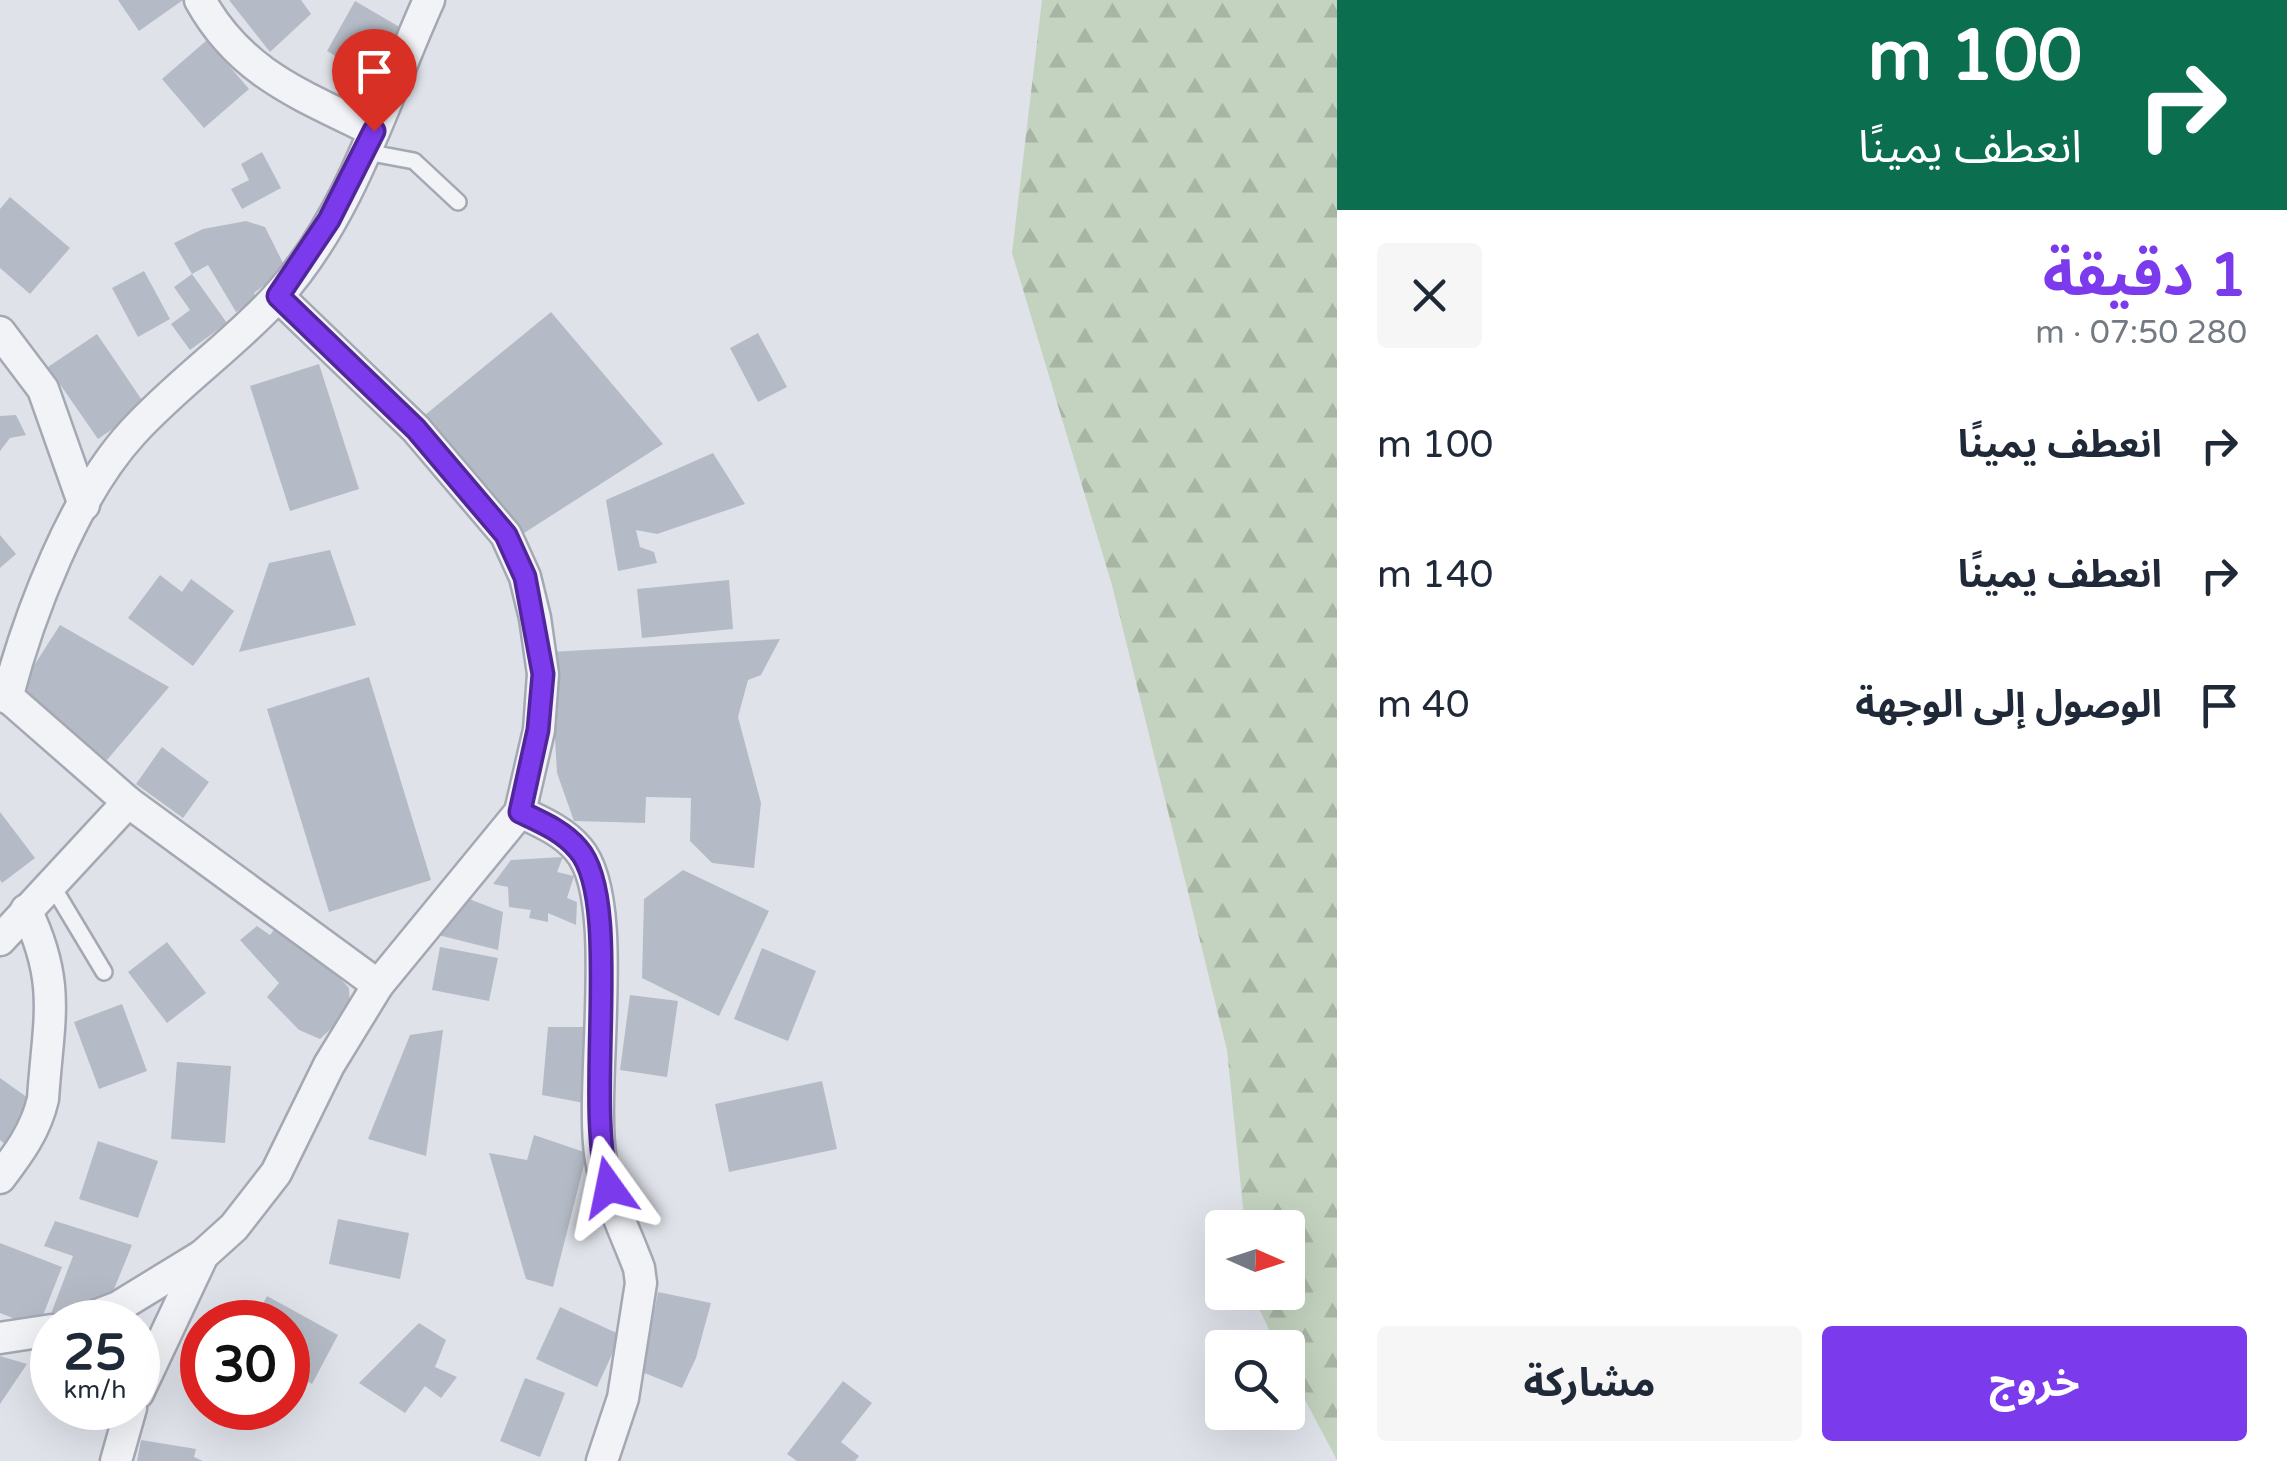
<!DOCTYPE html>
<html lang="ar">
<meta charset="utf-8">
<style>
body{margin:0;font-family:"Varela Round","Noto Sans Arabic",sans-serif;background:#f6f6f7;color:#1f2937;direction:rtl;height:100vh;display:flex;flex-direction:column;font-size:38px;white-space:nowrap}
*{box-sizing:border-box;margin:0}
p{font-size:32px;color:#747a83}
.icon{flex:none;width:55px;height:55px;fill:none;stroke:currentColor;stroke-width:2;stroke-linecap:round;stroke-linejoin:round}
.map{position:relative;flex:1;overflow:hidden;direction:ltr}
.panel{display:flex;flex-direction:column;background:#fff;width:950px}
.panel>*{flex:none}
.top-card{background:#0b6e4f;color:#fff;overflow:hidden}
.needle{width:65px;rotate:93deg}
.tools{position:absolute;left:1205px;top:1210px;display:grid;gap:20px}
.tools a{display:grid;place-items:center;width:100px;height:100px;border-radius:10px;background:#fff;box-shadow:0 10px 40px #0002;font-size:50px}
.speed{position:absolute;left:30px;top:1300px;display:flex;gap:20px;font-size:50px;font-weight:700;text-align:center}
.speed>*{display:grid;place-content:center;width:130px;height:130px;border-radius:50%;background:#fff;box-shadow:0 10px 40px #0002;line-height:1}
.speed small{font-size:25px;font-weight:400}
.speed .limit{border:15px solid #d22;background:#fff;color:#111}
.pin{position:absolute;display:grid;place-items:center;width:85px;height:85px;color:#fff;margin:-102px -42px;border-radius:50% 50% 50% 0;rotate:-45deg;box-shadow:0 0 10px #0007}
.pin .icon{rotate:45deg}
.me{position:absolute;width:110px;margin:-55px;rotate:348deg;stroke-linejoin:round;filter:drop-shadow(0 0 8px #0008)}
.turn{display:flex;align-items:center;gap:35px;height:210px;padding:0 40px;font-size:45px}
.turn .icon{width:130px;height:130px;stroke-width:2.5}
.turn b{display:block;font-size:70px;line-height:85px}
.round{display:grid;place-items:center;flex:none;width:105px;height:105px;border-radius:10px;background:#f6f6f7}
.headline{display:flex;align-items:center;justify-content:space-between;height:170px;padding:0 40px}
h1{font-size:60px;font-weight:700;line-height:75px;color:#7c3aed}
.primary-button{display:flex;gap:20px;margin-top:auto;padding:20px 40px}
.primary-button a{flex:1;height:115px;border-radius:10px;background:#7c3aed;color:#fff;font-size:40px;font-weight:700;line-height:115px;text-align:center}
.primary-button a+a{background:#f6f6f7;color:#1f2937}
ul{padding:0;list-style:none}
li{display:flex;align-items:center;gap:30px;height:130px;padding:0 40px}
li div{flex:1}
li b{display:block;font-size:38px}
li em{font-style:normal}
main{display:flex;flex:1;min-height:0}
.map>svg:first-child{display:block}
.forest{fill:url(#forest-firs)}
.building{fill:#b5bbc6}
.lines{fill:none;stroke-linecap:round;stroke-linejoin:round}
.service-casing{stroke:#a4a8b3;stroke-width:20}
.minor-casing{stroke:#a4a8b3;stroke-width:35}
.service{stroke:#f1f3f7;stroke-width:15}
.minor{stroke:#f1f3f7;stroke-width:30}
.route-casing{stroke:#51269a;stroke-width:25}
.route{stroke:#7c3aed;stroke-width:18}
</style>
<main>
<section class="panel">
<div class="top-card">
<div class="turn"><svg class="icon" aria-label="right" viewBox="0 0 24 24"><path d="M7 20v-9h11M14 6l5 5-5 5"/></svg><div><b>100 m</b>انعطف يمينًا</div></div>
</div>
<div class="headline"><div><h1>1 دقيقة</h1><p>280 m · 07:50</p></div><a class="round"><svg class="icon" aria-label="close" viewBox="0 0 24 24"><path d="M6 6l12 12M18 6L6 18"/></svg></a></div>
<ul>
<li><svg class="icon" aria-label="right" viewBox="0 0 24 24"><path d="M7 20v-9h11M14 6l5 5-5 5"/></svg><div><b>انعطف يمينًا</b></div><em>100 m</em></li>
<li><svg class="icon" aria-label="right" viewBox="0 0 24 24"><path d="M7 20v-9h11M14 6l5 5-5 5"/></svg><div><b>انعطف يمينًا</b></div><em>140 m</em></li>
<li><svg class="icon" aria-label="arrive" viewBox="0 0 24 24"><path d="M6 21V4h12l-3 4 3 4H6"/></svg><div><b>الوصول إلى الوجهة</b></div><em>40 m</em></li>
</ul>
<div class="primary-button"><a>خروج</a><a>مشاركة</a></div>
</section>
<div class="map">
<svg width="1337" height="1461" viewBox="0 0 1337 1461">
<defs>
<pattern id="forest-firs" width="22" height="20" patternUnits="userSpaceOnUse" patternTransform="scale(2.5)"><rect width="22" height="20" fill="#c3d3bf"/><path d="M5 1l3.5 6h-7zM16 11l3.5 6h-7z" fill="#a8b5a5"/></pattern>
</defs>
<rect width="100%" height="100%" fill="#dfe2e9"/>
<polygon class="forest" points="1042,0 1337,0 1337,1460 1288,1368 1288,1348 1277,1347 1252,1293 1288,1292 1288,1228 1245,1227 1227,1050 1112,585 1012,253"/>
<g class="building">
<polygon points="118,0 183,0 139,31"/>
<polygon points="229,0 301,0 311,14 270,52"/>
<polygon points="355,1 403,29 376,79 327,51"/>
<polygon points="207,40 249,89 204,128 162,79"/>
<polygon points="262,152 281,188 242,209 231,189 249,180 241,164"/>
<polygon points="10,197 70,248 30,294 0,268 0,209"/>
<polygon points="246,221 265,227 286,269 254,293 257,299 236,312 208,265 192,274 174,243 203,229"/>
<polygon points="144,271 170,319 138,337 112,288"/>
<polygon points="192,274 227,323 190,350 171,324 190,310 174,287"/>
<polygon points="551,312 663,444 521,535 425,415"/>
<polygon points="758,333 787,387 758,402 730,348"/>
<polygon points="97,334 146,406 98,439 48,367"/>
<polygon points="319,364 359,489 290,511 250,386"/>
<polygon points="16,415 26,435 10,438 0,451 0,416"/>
<polygon points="713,453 745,504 657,534 636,530 640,547 654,552 657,563 618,571 606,500"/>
<polygon points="0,535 16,554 0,568"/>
<polygon points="330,550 356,625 239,652 269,563"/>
<polygon points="160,575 182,592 191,579 234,611 193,666 128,618"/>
<polygon points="729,580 733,629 642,638 637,589"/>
<polygon points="60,625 169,687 107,760 15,695"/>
<polygon points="780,639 761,675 748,680 738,717 761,803 754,868 712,863 690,841 691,798 646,797 645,823 574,821 557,773 550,652"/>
<polygon points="369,677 431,880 329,912 267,709"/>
<polygon points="162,747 209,782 183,818 136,784"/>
<polygon points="0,812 35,858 2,883 0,880"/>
<polygon points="563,857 557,872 574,876 567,898 577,902 576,925 548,913 548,922 529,918 531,910 509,907 508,887 493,884 511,860"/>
<polygon points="683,870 769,911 719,1016 642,978 644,899"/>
<polygon points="469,899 503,912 498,950 438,935"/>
<polygon points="257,926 270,935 276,927 315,951 349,988 350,1011 320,1039 299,1030 267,997 279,983 240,940"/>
<polygon points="167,942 206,993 167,1023 128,972"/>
<polygon points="440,947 498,958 489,1001 432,990"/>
<polygon points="762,948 816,971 788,1041 734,1019"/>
<polygon points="630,995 678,1001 667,1077 620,1070"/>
<polygon points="122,1004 147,1071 99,1089 74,1022"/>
<polygon points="548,1027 586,1027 584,1103 542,1095"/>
<polygon points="443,1030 426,1156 368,1139 410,1035"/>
<polygon points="177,1062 231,1066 225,1143 171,1139"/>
<polygon points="0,1078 35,1103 6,1145 0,1140"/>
<polygon points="822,1081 837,1149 729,1172 715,1104"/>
<polygon points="534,1135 587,1153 553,1287 526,1279 489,1153 527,1160"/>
<polygon points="98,1141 158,1161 138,1218 79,1199"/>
<polygon points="338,1219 409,1233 400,1279 329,1264"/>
<polygon points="55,1221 132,1245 110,1299 49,1319 73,1256 44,1246"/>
<polygon points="0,1243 62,1267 38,1328 0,1313"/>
<polygon points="658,1292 711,1303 696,1358 682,1388 642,1372"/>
<polygon points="267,1296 338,1335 312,1384 288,1371 288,1322 253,1322"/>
<polygon points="560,1307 621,1335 597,1387 536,1359"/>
<polygon points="419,1323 446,1340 435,1367 457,1377 441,1398 425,1386 405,1413 359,1383"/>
<polygon points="0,1356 27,1364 0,1404"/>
<polygon points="525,1378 565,1393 540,1457 500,1441"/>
<polygon points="843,1381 872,1403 841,1442 859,1456 855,1461 797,1461 787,1454"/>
<polygon points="141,1440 196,1449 194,1457 203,1461 137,1461"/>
</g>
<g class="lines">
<g class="service-casing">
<g id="service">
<polyline points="366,152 414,161 458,202"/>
<polyline points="50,882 104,972"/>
</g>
</g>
<g class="minor-casing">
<g id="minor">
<path d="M200 0C241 74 302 95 374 131"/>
<polyline points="0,332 43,389 84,505"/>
<polyline points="0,690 128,802 378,985 520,812 539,730 543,674 535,618 525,577 506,535 416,429 278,296"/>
<path d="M7 698C29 614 74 496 133 432 178 383 233 345 277 297 352 214 384 99 429 0"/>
<path d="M520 812C541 822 563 831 578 849 623 899 588 1087 601 1160 607 1196 626 1233 639 1268L641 1283 623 1398 602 1461"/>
<polyline points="0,940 128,802"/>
<path d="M0 1178C19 1153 36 1130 43 1099 48 1021 62 984 26 910"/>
<polyline points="79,1322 118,1307 203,1255"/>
<polyline points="0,1338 52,1330"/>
<polyline points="138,1393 203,1255 234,1227 276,1173 329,1065 378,985"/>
<polyline points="116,1461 131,1408"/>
</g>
</g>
<use href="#service" class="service"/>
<use href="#minor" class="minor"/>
</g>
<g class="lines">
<g class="route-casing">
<path id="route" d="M374 131 329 220 278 296 416 429 506 535 525 577 543 674 538 730 520 812C541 822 563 831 578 849 624 900 583 1105 609 1187"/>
</g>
<use href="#route" class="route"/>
</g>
</svg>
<div class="tools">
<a><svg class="needle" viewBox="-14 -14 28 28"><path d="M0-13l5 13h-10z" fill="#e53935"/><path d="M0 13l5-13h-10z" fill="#747a83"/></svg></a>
<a><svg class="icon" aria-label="search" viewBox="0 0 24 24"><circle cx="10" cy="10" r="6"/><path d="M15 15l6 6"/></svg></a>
</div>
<div class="speed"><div>25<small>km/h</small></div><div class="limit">30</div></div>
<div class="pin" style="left:374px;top:131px;background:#d93025"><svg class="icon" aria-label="arrive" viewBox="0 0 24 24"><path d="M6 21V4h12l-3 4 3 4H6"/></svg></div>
<svg class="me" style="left:609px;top:1187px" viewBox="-20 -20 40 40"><path d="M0-17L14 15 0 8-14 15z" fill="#7c3aed" stroke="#fff" stroke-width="4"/></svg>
</div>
</main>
